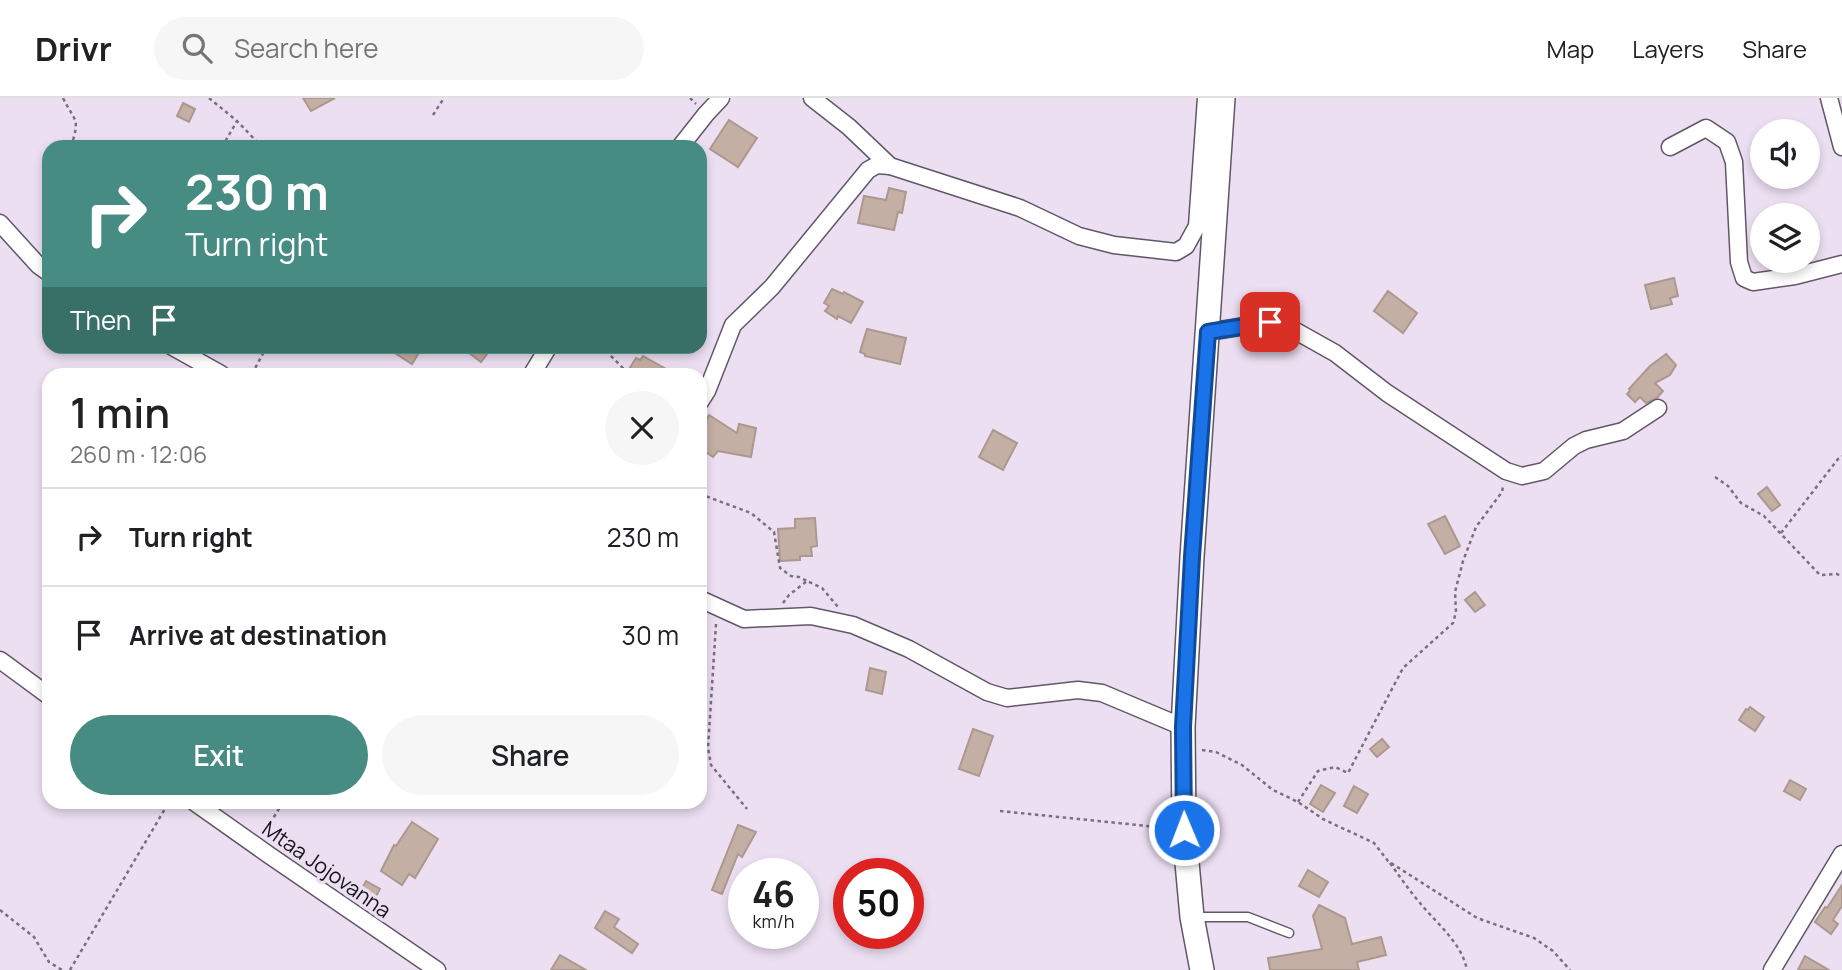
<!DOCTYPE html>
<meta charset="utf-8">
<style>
body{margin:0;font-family:Manrope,sans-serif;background:#f6f6f6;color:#202124;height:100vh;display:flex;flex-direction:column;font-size:26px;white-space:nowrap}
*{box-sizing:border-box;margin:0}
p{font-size:23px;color:#757577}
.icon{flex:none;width:38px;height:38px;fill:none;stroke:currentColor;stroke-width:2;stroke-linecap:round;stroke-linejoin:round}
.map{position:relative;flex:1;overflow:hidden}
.details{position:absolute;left:42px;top:270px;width:665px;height:441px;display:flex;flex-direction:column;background:#fff;border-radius:21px;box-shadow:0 4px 10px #0003}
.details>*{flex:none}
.top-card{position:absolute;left:42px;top:42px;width:665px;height:214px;border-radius:21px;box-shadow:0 4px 10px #0003;background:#478c83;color:#fff;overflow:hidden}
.controls{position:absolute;left:1750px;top:21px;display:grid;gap:14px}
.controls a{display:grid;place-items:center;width:70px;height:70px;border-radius:50%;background:#fff;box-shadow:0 4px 10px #0003;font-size:35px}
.speed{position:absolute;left:728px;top:760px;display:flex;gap:14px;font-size:35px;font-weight:700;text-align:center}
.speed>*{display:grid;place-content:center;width:91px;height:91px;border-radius:50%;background:#fff;box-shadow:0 4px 10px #0003;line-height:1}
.speed small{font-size:18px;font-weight:400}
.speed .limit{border:10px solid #d22;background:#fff;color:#111}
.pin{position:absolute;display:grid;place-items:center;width:60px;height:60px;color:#fff;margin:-30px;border-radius:14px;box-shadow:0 4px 10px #0006}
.me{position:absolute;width:77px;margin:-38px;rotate:359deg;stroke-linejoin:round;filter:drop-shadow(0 0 5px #0008)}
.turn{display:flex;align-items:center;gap:24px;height:147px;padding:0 28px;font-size:32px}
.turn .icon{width:91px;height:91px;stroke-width:2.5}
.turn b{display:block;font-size:49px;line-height:60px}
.then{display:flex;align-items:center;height:66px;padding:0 28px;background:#0003;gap:14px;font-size:26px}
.round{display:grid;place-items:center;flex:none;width:74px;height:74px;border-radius:37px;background:#f6f6f6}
.head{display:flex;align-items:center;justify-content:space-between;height:119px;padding:0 28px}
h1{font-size:42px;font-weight:600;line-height:52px}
.primary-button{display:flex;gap:14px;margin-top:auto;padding:14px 28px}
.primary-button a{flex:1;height:80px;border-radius:42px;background:#478c83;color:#fff;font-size:28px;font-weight:600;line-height:80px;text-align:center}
.primary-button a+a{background:#f6f6f6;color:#202124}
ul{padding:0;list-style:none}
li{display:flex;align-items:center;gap:21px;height:98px;padding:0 28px;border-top:2px solid #e0e0e0}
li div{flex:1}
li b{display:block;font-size:26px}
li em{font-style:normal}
header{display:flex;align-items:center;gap:42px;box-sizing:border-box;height:98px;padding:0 35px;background:#fff;border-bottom:2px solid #e0e0e0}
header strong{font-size:33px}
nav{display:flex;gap:38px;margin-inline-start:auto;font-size:24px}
.search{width:490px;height:63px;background:#f6f6f6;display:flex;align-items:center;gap:18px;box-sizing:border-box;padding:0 24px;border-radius:38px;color:#757577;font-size:26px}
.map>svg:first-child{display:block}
.building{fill:#c4afa5;stroke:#ac988e;stroke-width:2}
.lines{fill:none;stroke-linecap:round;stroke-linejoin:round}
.service-casing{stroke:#625767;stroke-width:11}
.minor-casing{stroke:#625767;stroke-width:19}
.secondary-casing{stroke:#625767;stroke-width:26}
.path{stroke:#78707c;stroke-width:2.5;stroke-dasharray:3.5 3.5;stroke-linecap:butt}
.service{stroke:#fff;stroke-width:8}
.minor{stroke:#fff;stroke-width:16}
.secondary{stroke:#fff;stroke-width:23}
.route-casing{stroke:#114b97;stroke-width:18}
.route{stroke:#1a73e8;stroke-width:12}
.labels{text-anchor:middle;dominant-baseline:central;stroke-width:7;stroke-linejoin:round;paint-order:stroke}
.street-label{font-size:21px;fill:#171319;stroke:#ecdff2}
</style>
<header>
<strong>Drivr</strong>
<div class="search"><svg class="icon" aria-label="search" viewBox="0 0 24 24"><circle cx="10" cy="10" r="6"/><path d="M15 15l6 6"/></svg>Search here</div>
<nav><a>Map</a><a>Layers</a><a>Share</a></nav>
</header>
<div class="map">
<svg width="1842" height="872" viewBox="0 0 1842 872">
<rect width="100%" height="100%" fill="#ecdff2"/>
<g class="building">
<polygon points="303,0 335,0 311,13"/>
<polygon points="183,5 195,11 189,24 177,18"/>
<polygon points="729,22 757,40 738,69 710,51"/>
<polygon points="889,90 906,94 902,115 898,114 894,132 858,125 864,98 886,102"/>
<polygon points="1674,180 1678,198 1670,200 1672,206 1651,211 1645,187"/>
<polygon points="832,191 843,196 844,194 863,204 851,225 838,218 837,221 825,213 829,208 824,205"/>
<polygon points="1388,193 1417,215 1403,235 1374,213"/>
<polygon points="867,231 906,240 900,266 865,258 865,256 860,254"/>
<polygon points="384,248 423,248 412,266"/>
<polygon points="460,248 493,248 481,264"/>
<polygon points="1666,256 1676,267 1670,277 1655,285 1663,293 1657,300 1646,305 1640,299 1635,304 1627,296 1630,293 1629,291 1650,268"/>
<polygon points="643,258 675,276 626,276 636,260 640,262"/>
<polygon points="709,317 737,335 739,326 756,330 751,359 718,353 713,359 700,350 700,321 705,324"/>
<polygon points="993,332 1017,345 1003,372 979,359"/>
<polygon points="1767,389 1780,407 1772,413 1758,396"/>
<polygon points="1445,418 1460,448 1445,456 1428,426"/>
<polygon points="815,420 817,448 811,449 812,458 800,458 800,462 780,463 778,431 795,430 795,421"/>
<polygon points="1475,494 1485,507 1475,514 1465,502"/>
<polygon points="870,570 886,574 882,596 866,592"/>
<polygon points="1750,609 1764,619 1755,633 1739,622 1746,611 1748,612"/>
<polygon points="973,631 993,638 979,678 959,671"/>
<polygon points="1382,641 1389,649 1377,659 1370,651"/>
<polygon points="1790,682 1806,691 1800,702 1784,693"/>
<polygon points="1321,687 1335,695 1323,714 1310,706"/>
<polygon points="1354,688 1368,696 1357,715 1344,708"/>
<polygon points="412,724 438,741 415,780 409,776 402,787 381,773 394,747 396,748"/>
<polygon points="738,727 756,734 742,759 738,756 722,796 712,792"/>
<polygon points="1308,772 1328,784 1319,799 1299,788"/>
<polygon points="366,783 380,791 374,802 360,794"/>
<polygon points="1842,787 1842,808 1833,822 1838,826 1831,836 1815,824 1825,809 1827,810"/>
<polygon points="1319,807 1345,820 1352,846 1381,839 1386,857 1357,864 1359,872 1270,872 1268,860 1322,851 1313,818"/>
<polygon points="605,813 619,821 614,829 638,846 632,855 595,830"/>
<polygon points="560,857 586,872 551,872"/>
<polygon points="1805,858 1829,872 1798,872"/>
</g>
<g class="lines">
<g class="service-casing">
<polyline id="service" points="1195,819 1248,819 1289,835"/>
</g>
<g class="minor-casing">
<g id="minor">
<polyline points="812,0 849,29 890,68"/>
<polyline points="1829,0 1842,49"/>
<polyline points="680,49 706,16 721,0"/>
<polyline points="1670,49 1706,30 1727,44 1734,64 1739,164 1744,180 1753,184 1795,178 1842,166"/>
<polyline points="0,125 38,167 49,175"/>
<polyline points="1208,234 1270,224 1285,227 1335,255 1387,295 1506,373 1522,378 1544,373 1574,348 1586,342 1623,333 1658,310"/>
<polyline points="171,248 221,276"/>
<polyline points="532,276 549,248"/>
<polyline points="700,304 707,293 733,227 772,189 868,72 877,67 890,68 1020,110 1079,138 1114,147 1176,154 1186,148 1197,128 1206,0"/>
<polyline points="700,501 744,521 811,518 853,527 909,551 987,594 1007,600 1078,592 1102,595 1183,629"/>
<polyline points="0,562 49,598"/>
<polyline points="194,704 269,757 437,872"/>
<polyline points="1772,872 1842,756"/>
</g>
</g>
<g class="secondary-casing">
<polyline id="secondary" points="1202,872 1192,819 1184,732 1183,629 1192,459 1223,0"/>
</g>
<g class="path">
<path d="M63 0C76 26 80 19 71 49"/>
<polyline points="209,0 237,23 262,49"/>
<polyline points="690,0 696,6"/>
<polyline points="433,17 444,0"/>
<polyline points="222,49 237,23"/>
<polyline points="601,248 627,274"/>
<polyline points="252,276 267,248"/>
<polyline points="1715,379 1728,388 1741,405 1764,418 1820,477 1837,476 1842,479"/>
<polyline points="700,396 751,415 774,434 780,470 791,478 799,479 807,483"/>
<polyline points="1781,435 1838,361 1842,358"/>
<polyline points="783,505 789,497 807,483 822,490 838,509"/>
<polyline points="716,526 708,650 711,667 747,711"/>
<polyline points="1202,652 1216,654 1242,667 1273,692 1298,704 1323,721 1374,745 1388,763 1477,820 1534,840 1553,853 1570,872"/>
<polyline points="1298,704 1318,673 1335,669 1348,675 1403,570 1453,525 1456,514 1455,494 1463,463 1476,429 1502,394 1503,388"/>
<polyline points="1000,713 1167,730"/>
<polyline points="267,738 266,732 283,704"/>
<path d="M1390 765C1400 779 1409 792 1420 805 1437 826 1462 845 1467 872"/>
<polyline points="0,812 34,839 49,864 62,872"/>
<polyline points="70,872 169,704"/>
</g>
<use href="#service" class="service"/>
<use href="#minor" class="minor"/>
<use href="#secondary" class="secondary"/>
</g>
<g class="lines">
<g class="route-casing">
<polyline id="route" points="1184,732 1183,629 1192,459 1208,234 1270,224"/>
</g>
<use href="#route" class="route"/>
</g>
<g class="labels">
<g class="street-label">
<text transform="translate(327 771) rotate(35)">Mtaa Jojovanna</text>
</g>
</g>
</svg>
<div class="controls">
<a><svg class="icon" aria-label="sound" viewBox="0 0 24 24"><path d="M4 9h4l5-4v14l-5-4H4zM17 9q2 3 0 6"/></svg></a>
<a><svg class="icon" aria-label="layers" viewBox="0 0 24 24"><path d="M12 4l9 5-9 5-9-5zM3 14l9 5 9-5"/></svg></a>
</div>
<div class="speed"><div>46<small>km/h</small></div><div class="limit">50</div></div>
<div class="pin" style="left:1270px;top:224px;background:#d93025"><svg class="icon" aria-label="arrive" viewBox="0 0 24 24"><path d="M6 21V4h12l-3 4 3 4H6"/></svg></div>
<svg class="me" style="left:1184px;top:732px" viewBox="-20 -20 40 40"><circle r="17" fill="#1a73e8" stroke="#fff" stroke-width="3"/><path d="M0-11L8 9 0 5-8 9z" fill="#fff"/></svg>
<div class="top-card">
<div class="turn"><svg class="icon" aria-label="right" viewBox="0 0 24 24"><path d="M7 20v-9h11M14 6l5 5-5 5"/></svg><div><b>230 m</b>Turn right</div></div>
<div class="then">Then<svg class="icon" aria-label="arrive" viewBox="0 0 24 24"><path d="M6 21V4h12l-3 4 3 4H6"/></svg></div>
</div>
<section class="details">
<div class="head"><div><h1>1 min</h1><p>260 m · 12:06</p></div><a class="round"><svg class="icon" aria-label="close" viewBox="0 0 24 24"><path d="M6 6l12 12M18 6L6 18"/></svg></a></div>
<ul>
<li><svg class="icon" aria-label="right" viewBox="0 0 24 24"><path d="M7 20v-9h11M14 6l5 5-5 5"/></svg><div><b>Turn right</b></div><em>230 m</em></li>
<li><svg class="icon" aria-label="arrive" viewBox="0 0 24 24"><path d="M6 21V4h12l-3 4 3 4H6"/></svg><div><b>Arrive at destination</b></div><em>30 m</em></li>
</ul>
<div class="primary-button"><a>Exit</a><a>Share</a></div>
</section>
</div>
